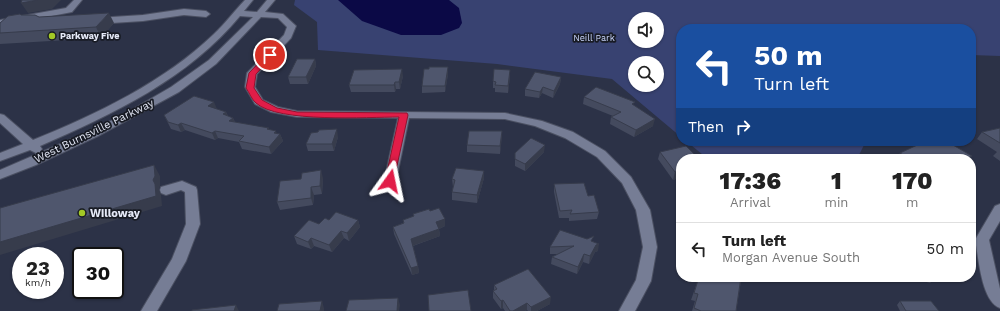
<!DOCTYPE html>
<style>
body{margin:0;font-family:"Work Sans",sans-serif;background:#f6f6f6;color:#222;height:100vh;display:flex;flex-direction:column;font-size:15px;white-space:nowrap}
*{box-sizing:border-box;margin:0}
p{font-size:13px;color:#767676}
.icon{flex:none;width:22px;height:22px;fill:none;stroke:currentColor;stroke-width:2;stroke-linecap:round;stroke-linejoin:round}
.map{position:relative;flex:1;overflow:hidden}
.panel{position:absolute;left:676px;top:154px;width:300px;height:128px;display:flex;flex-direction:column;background:#fff;border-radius:16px;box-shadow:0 1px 3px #0004}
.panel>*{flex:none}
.guide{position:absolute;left:676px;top:24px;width:300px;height:122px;border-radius:16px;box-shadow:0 1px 3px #0004;background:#1a4fa0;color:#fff;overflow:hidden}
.tools{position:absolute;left:628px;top:12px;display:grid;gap:8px}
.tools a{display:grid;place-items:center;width:36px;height:36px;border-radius:50%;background:#fff;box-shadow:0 1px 3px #0004;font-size:20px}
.speed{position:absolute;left:12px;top:247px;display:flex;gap:8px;font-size:20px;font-weight:700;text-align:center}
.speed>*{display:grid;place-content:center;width:52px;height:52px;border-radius:50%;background:#fff;box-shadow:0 1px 3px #0004;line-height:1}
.speed small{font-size:10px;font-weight:400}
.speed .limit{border:2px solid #111;border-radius:6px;background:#fff;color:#111}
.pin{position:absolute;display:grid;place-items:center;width:34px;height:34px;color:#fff;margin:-17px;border:2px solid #fff;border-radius:50%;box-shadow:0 1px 4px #0007}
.me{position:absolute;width:44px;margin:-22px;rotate:12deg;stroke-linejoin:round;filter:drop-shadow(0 0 3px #0008)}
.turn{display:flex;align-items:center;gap:14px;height:84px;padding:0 12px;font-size:18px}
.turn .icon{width:52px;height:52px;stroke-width:2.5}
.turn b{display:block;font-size:28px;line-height:34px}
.then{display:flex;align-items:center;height:38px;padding:0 12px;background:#0003;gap:8px;font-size:15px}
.eta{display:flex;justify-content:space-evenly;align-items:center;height:68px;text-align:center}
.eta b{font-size:24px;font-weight:800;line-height:28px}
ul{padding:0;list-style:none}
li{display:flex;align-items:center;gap:12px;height:52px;padding:0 12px;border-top:1px solid #e0e0e0}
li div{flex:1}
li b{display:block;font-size:15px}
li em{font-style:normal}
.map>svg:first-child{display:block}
.green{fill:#384271;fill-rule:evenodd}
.water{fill:#0b0946}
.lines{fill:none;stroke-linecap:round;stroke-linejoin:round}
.minor-casing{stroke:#4b5062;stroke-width:2}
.minor{fill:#767d95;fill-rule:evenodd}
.wall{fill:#444a5e}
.shaded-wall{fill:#373c4c}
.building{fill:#4f566d;stroke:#373c4c}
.route{fill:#e11d48;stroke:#92132f}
.poi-dot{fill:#a3c926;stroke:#181b24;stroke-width:1.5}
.labels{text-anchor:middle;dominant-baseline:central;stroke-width:3.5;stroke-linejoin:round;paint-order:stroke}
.far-poi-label{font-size:9px;font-weight:bold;fill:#e5e9f7;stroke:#181b24;text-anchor:start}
.far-park-label{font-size:9px;fill:#cbd7fd;stroke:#181b24}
.street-label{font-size:11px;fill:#e5e9f7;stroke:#181b24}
.poi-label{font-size:11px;font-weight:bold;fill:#e5e9f7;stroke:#181b24;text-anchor:start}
</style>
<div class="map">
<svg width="1000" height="311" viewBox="0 0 1000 311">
<rect width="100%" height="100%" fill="#2c3247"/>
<g class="green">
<path d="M295 0H1000V56L971 55V29H681V137L612 79 497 64 318 50 317 22 294 5ZM635 19H657V41H635ZM635 63H657V85H635Z"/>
<polygon points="686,141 866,141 857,159 708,159"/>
</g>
<polygon class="water" points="338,0 449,0 459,8 462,23 459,28 441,35 401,35 362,21"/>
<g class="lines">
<g class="minor-casing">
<g id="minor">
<polygon points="74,0 82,0 72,12 0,26 0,20 66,8"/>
<path d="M245 0H253L244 11 257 12 267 0H275L265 12 283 14 296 26 291 38 257 74 255 87 263 100 278 107 297 111 505 113 542 121 573 132 605 151 631 177 650 210 657 247 651 281 635 311H619L636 280 643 247 636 210 622 183 597 157 565 138 535 126 505 119 409 118 396 181 394 184 390 185 386 184 384 181 398 118 297 117 271 112 255 104 245 87 247 73 284 35 287 27 278 18 261 17 216 64 179 92 98 136 36 165 0 179V170L90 131 121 116 171 87 209 60 253 17 240 16C189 78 112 115 40 146L42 149 40 152 36 153 30 150 0 161V153L23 144 0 123V114L4 115 33 140C97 114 164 82 214 34 226 23 234 11 245 0Z"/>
<polygon points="184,9 206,11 210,14 206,17 184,15 143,21 96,24 92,21 96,18 143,15"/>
<polygon points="182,181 196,187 197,190 200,224 186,261 157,311 141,311 172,259 186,224 185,192 181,190 166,195 161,193 160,190 161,187"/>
<path d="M1000 204V221L989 240 1000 289V308C981 301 979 258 975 240L995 206Z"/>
</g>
</g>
<use href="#minor" class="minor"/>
</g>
<g class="wall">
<polygon points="21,15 39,17 114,23 101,38 0,44 0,23"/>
<polygon points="315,59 316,66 308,84 290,84 288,77"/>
<polygon points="448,67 448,74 445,92 422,93 422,86 429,69"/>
<polygon points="510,70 510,76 508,93 495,92 495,88 493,88 493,81"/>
<polygon points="403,76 400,89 396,89 395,92 351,92 349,85"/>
<polygon points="561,77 560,84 553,98 542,93 539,98 525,96 525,89"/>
<polygon points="584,97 634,106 653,126 634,137 610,124 611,117 613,116 583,104"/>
<polygon points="217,109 226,112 228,116 233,118 235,122 276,131 276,133 280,134 283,141 271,154 242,149 239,142 218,138 215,140 185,130 181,132 171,129 164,115"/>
<polygon points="1000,128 1000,161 993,156 997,152 977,139 982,132"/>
<polygon points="502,131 500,154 467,152 467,145"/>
<polygon points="318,132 338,137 334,151 308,151 306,144"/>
<polygon points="544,152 525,171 515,166 515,153"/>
<polygon points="660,152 681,159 681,177 673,180 658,159"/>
<polygon points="900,153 972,156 969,159 897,159"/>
<polygon points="323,178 322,194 314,195 313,205 280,210 277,202"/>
<polygon points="484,178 477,203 452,200 452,192 453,187 452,179"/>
<polygon points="554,184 588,196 599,212 597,219 569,221 569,218 559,218 554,192"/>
<polygon points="430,211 445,226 439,229 440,236 413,246 418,266 419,273 412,275 394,234 393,227 403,223 403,220 413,217 413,214"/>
<polygon points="329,220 358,220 360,227 349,241 344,238 332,252 314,246 311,249 297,244 294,236"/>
<polygon points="593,241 598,251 595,252 589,264 583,262 577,274 551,264 552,257 558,254 550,254 550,247"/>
<polygon points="699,277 702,279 702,277 747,277 744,282 741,281 736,311 692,311 695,301 691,300"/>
<polygon points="909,277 934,277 935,278 930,283"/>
<polygon points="494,285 550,304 537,311 528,311 527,310 525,311 505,311 503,308 501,309 493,298 493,291 494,290"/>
<polygon points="900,301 939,311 900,311 897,305"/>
</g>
<g class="shaded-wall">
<polygon points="38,0 61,0 52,9 28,13 21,3"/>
<polygon points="109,13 114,23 101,38 96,27"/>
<polygon points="315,59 316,66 308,84 306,77"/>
<polygon points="448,67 448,74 445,92 445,86"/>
<polygon points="402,69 403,76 400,89 399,82"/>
<polygon points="510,70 510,76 508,93 508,86"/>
<polygon points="561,77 560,84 553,98 554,91"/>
<polygon points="395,82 396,89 395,92 394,85"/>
<polygon points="543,87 542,93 539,98 540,92"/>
<polygon points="214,102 217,109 208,106"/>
<polygon points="226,112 229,119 223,114"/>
<polygon points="233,118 236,125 229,121"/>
<polygon points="655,119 653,126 634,137 636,130"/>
<polygon points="181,123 185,130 181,132 178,125"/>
<polygon points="337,129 338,137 334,151 332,144"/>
<polygon points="215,131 218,138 215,140 212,133"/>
<polygon points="276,131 278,137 280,134 283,141 271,154 269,147 274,133"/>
<polygon points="502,131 502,138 500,154 500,146"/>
<polygon points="545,145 544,152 525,171 525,164"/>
<polygon points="154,165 160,176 160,186 159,190 161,195 162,206 0,255 0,242 153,180"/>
<polygon points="321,170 323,178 322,194 320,186"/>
<polygon points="484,171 484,178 477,203 477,195"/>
<polygon points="681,171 681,177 673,180 675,172"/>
<polygon points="311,187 314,195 313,205 311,198"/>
<polygon points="445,219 445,226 437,230 436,222"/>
<polygon points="358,220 360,227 349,241 347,233"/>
<polygon points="439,229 440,236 412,246 411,239"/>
<polygon points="341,231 344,238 332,252 329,245"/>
<polygon points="311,238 314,246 311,249 308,242"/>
<polygon points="599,244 598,251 595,252 589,264 590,256 596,245"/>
<polygon points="584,254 583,262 577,274 578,267"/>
<polygon points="418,266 419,273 412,275 411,268"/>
<polygon points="551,297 550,304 537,311 531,311 531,307"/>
<polygon points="398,298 400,305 399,311 397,311"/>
<polygon points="503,300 503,308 501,309 501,301"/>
<polygon points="322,301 324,308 324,311 320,311"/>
<polygon points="527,303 527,310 525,311 513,311"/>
<polygon points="236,305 239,311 234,311"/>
</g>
<g class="building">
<polygon points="22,0 38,0 21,3"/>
<polygon points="109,13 96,27 0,33 0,23 8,16 20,14 21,15 35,15 39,17"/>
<polygon points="297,59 315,59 306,77 288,77"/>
<polygon points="429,67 448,67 445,86 422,86 424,69 429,69"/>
<polygon points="402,69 399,82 395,82 394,85 349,85 354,70"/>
<polygon points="494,69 510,70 508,86 495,85 496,82 493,81"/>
<polygon points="535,72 561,77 554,91 543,87 540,92 525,89"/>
<polygon points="596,87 635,102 632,104 655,119 636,130 611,117 621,112 584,97"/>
<polygon points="194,96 214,102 208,106 226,112 223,114 233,118 229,121 269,128 267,129 276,131 274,133 280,134 269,147 239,141 244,136 215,131 212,133 181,123 178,125 168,122 164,115"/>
<polygon points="1000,128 1000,143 982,132"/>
<polygon points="337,129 332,144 306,144 311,133 318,132 319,130"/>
<polygon points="469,131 502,131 500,146 467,145"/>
<polygon points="531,138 545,145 525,164 515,159 515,153"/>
<polygon points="926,141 946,141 972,156 966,159 909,159 900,153"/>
<polygon points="686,146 699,159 681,159 681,171 675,172 660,152"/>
<polygon points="154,165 155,176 153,180 155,184 156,196 0,242 0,208"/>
<polygon points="456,168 484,171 477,195 452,192 455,180 452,179"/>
<polygon points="321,170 320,186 311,187 311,198 277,202 280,181 301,179 302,173"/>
<polygon points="584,183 588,196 594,195 599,212 570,214 572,210 560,211 554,184"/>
<polygon points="439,208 445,219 436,222 439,229 411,239 418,266 411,268 393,227 404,223 403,220 414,216 413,214 429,209 430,211"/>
<polygon points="336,212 358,220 347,233 341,231 329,245 311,238 308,242 294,236 309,220 319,224 325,218 329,220"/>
<polygon points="560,230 587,239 594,236 591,241 599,244 596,245 590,256 584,254 578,267 552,257 574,246 550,247"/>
<polygon points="528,269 551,297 531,307 527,303 513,311 510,311 503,300 501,301 493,291 497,289 494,285"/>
<polygon points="699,277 706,280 705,277 741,277 736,311 701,311 694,308 698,294 694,293"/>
<polygon points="468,290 471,311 429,311 428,295"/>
<polygon points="398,298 397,311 346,311 349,300"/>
<polygon points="322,301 320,311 277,311 279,304"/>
<polygon points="900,301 931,301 939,311 906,311"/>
<polygon points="236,305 234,311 192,311 192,310"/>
</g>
<path class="route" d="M268 53H270L274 55 256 74 254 88 262 100 277 108 297 112 407 113 408 115 393 184H387L385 181 399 117C368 117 278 123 256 103 252 100 249 92 246 88L249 73Z"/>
<g class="poi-dot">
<circle cx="52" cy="36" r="4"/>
<circle cx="82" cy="213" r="4"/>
</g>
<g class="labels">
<g class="far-poi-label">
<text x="60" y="36">Parkway Five</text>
</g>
<g class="far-park-label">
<text x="594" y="38">Neill Park</text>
</g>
<g class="street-label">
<text transform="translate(94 131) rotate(-26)">West Burnsville Parkway</text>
</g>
<g class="poi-label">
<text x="90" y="213">Willoway</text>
</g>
</g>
</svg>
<div class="tools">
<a><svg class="icon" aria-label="sound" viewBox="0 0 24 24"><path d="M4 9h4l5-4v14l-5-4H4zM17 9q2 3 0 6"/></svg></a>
<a><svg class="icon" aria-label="search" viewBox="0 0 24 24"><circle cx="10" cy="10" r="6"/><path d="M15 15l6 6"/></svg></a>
</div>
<div class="speed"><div>23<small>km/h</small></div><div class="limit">30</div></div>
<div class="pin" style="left:270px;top:55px;background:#d93025"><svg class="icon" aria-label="arrive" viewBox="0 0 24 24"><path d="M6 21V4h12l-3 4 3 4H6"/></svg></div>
<svg class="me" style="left:390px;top:181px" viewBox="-20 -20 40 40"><path d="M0-17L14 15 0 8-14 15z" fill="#e11d48" stroke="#fff" stroke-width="4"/></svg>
<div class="guide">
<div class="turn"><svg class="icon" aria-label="left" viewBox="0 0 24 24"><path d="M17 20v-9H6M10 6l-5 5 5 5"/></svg><div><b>50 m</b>Turn left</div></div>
<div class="then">Then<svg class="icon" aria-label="right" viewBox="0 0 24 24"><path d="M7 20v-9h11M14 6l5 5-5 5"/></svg></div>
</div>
<section class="panel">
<div class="eta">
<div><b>17:36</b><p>Arrival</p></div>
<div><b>1</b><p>min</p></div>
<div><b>170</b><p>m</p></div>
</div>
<ul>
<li><svg class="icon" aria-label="left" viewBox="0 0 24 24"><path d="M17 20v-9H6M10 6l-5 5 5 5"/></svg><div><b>Turn left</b><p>Morgan Avenue South</p></div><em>50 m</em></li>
</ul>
</section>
</div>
